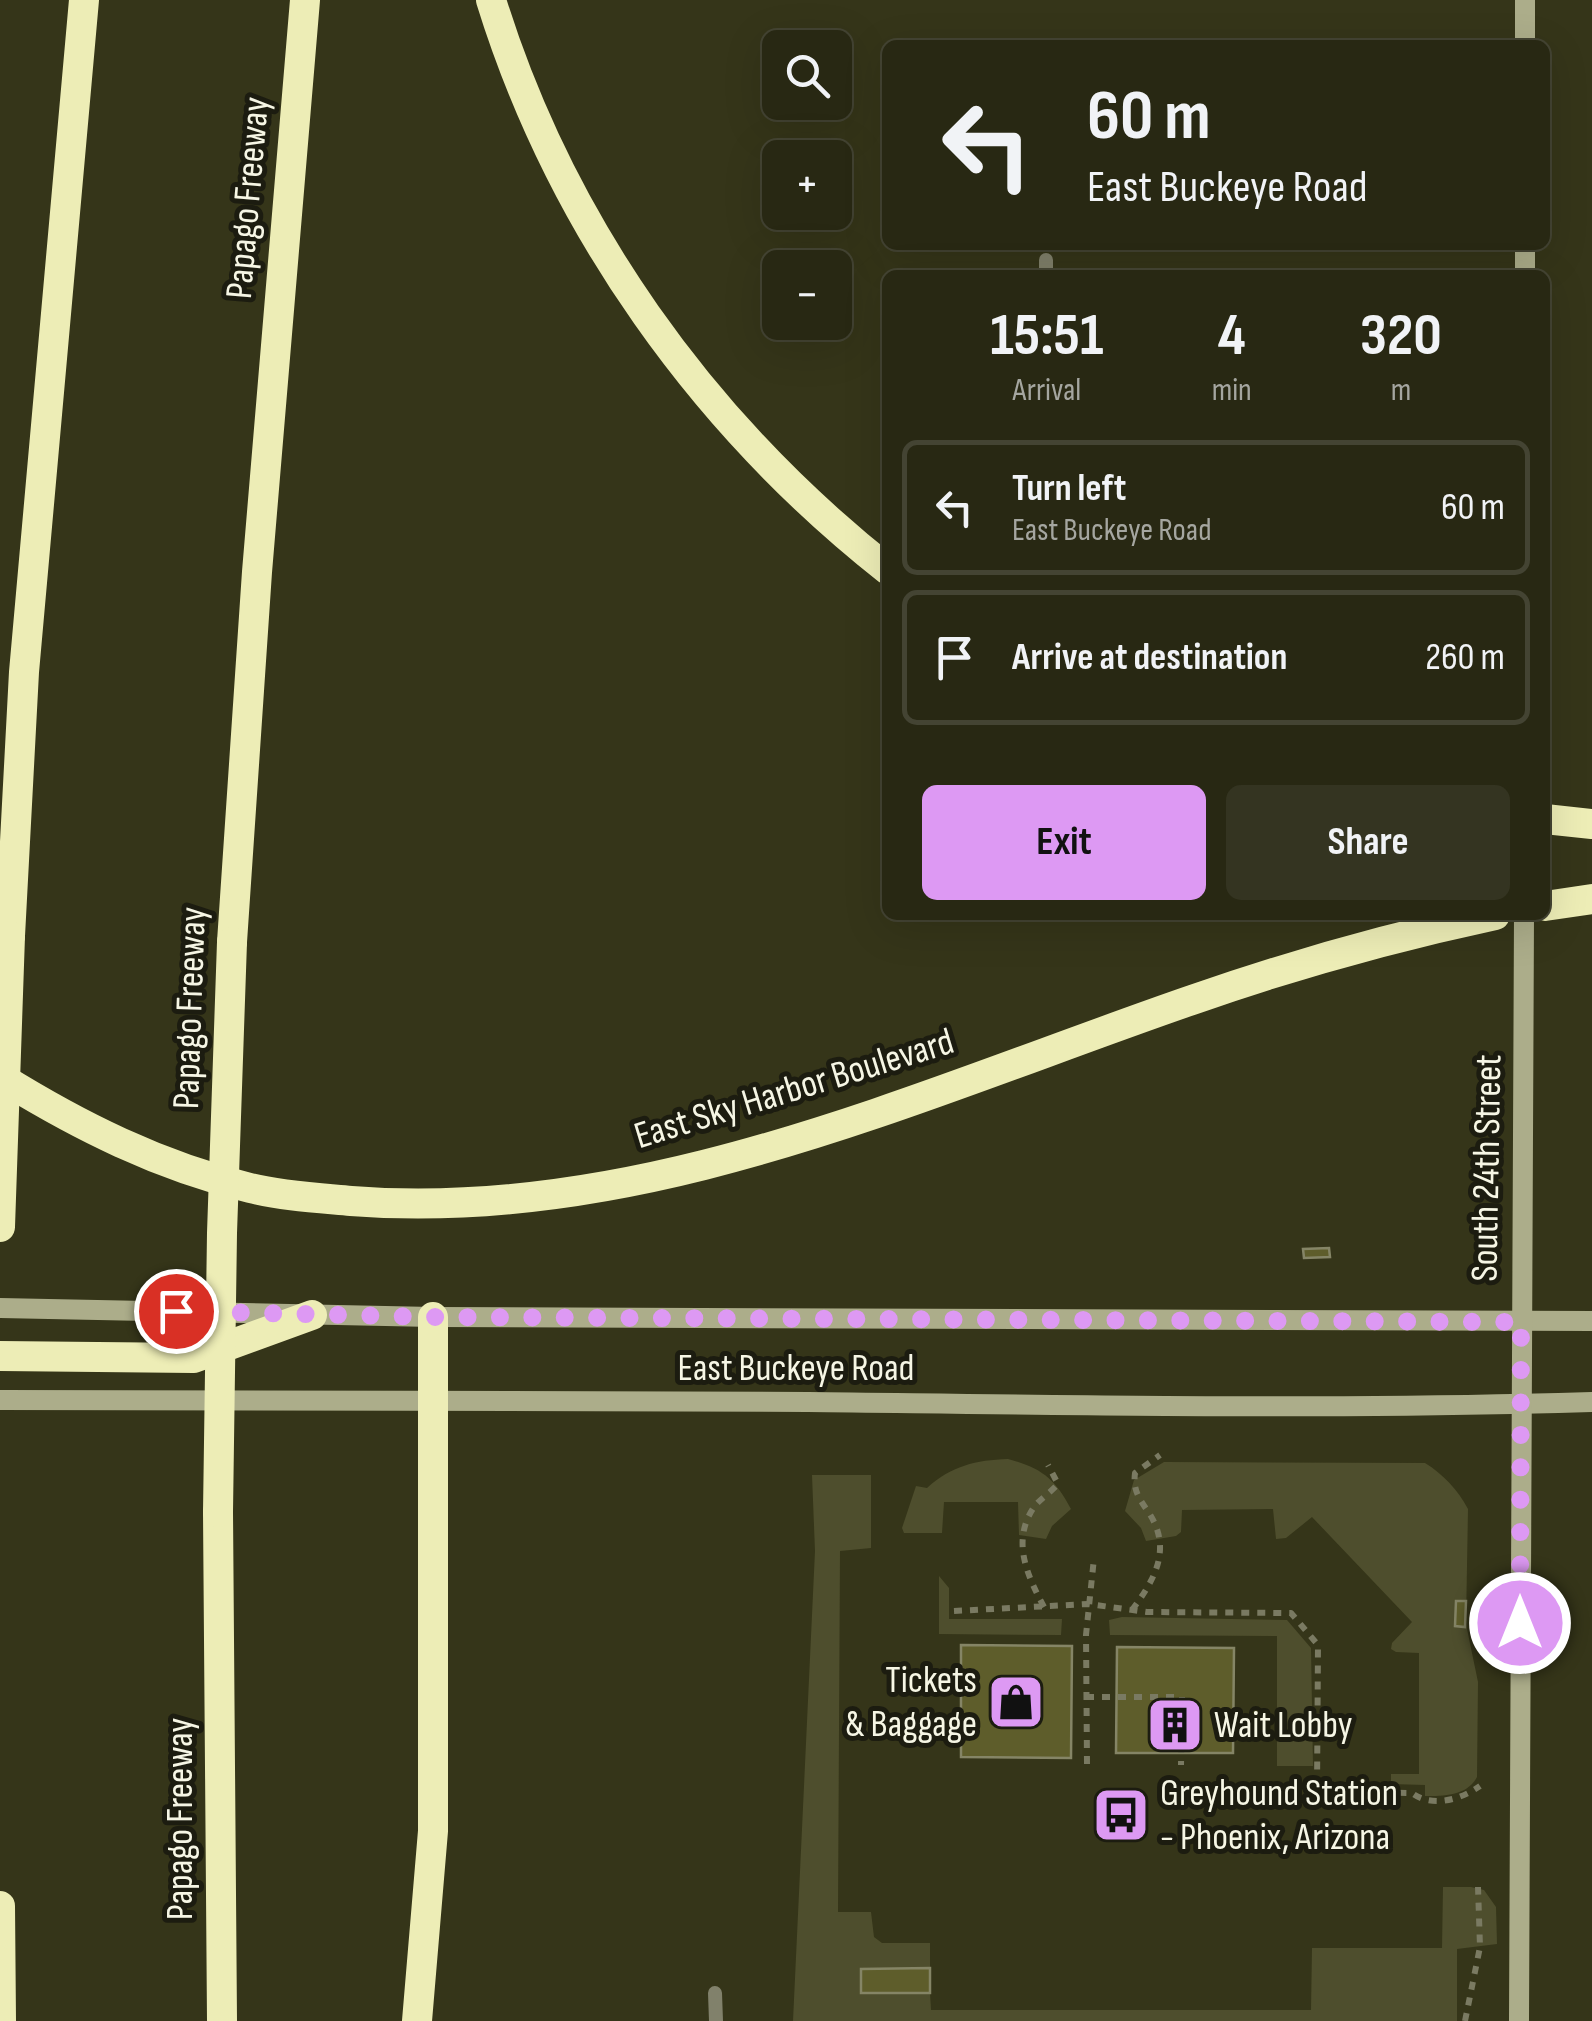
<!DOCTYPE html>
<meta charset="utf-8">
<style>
body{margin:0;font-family:"Sofia Sans Condensed",sans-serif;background:#343421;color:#f1f3f6;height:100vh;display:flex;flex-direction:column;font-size:38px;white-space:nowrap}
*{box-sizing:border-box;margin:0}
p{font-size:32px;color:#a5a6a0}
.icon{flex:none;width:55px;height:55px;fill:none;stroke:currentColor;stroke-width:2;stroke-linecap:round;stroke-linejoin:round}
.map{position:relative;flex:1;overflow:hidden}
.details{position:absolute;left:882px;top:270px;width:668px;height:650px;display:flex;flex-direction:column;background:#282813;border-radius:15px;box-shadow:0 10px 40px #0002,0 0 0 2px #443}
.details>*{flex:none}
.banner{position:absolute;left:882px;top:40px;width:668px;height:210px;border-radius:15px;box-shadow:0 10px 40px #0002,0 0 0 2px #443;background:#282813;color:#f1f3f6;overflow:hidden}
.tools{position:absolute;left:762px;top:30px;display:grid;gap:20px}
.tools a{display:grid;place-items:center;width:90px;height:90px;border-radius:15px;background:#282813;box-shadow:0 10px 40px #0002,0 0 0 2px #443;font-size:50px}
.pin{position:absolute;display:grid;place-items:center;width:85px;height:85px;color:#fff;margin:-42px;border:5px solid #fff;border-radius:50%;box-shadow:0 2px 10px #0007}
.me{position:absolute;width:110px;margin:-55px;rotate:0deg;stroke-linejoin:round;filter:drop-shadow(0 0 8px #0008)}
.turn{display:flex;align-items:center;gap:35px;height:210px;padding:0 40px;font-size:45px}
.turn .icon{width:130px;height:130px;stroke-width:2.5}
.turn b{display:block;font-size:70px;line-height:85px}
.eta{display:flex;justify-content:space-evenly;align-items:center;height:170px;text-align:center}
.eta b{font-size:60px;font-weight:700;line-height:70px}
.button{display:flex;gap:20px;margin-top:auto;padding:20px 40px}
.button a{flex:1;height:115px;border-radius:15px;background:#dd99f3;color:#111;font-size:40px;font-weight:700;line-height:115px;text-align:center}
.button a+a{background:#343421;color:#f1f3f6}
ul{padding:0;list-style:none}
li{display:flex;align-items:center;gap:30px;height:135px;margin:0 20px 15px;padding:0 20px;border:5px solid #443;border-radius:15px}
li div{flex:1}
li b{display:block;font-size:38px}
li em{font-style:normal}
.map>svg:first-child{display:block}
.garden{fill:#4e4e2d}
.building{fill:#5e5d2b;stroke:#858566;stroke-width:2.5}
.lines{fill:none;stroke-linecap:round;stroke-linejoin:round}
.path{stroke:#7a7a62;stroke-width:6;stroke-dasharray:8 8;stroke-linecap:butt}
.lane{stroke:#81816b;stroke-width:14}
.secondary{stroke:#acad8a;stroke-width:20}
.highway{stroke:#ededb6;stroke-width:30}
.highway-bridge{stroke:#ededb6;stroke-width:30}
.route{stroke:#dd99f3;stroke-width:18;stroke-dasharray:0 32.4}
.labels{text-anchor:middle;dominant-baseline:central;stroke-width:10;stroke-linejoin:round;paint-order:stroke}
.street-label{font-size:38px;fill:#f6f6e5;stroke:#1c1c10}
.poi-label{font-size:38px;fill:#f6f6e5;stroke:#1c1c10;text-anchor:start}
</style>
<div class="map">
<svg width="1592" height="2021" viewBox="0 0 1592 2021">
<rect width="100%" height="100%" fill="#353519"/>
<g class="garden">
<path d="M1008 1459C1042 1468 1055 1479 1071 1509L1052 1526 1046 1539 1019 1535 1018 1502H944L942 1533H904L902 1528 916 1486 927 1488C951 1466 976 1460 1008 1459Z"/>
<path d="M1164 1462 1425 1463C1443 1474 1458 1490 1468 1509L1466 1624 1478 1682 1477 1777C1467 1796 1444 1796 1425 1796V1785L1391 1784V1774H1419V1653L1396 1652 1391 1649 1392 1643 1412 1622 1312 1517 1286 1538 1276 1539 1273 1509 1182 1510 1181 1532 1176 1536 1146 1541 1141 1528 1125 1511 1134 1480Z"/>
<polygon points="812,1475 871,1475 871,1548 840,1551 838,1912 871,1912 874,1937 882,1943 930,1943 930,1968 861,1969 861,1993 930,1993 931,2010 1311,2010 1312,1948 1442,1948 1443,1887 1471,1887 1484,1890 1496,1907 1497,1944 1457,1949 1457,2021 793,2021 815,1551"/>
<polygon points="939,1576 949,1588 949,1619 1062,1619 1061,1635 939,1634"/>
<polygon points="1122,1617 1287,1620 1311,1648 1313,1766 1277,1766 1277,1636 1110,1635 1109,1620"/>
</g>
<g class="building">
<polygon points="1329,1248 1330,1257 1304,1258 1303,1249"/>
<polygon points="1456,1601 1466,1601 1465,1627 1455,1626"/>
<polygon points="961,1645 1072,1646 1071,1758 961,1757"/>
<polygon points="1117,1647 1234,1648 1233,1753 1116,1753"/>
<polygon points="930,1968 930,1993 861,1993 861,1969"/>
</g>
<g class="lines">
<g class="path">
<path d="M1044 1607C1027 1575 1011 1541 1034 1507 1040 1499 1051 1492 1058 1484L1048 1465"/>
<path d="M1132 1610C1156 1578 1173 1547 1147 1510 1138 1497 1133 1489 1135 1473L1160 1455"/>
<path d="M954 1611 1088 1604 1147 1612 1291 1613 1318 1645 1317 1792 1412 1793C1432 1808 1460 1800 1480 1786"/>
<polyline points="1086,1697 1182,1697 1181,1765"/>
<polyline points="1087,1764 1086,1635 1094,1558"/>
<polyline points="1465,2021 1480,1947 1478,1887"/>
</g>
<g class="lane">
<polyline points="1046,260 1046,275"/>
<polyline points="715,1993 716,2021"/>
</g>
<g class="secondary">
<polyline points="1525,45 1525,0"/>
<polyline points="1525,275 1525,245"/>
<polyline points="0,1308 433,1317 1592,1321"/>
<path d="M0 1400C269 1401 539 1400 808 1402 1070 1405 1331 1410 1592 1402"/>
<polyline points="1519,2021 1524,915"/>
</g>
<g class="highway">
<path d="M491 0C561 226 703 424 888 570"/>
<polyline points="1545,819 1592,824"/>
<polyline points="1545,906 1592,899"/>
<polyline points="10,936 24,672 84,0"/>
<polyline points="232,942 257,572 305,0"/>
<path d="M0 1077C79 1126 159 1166 250 1188 282 1196 318 1198 351 1201 644 1224 922 1093 1192 1000 1292 965 1392 937 1495 915"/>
<polyline points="0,1356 194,1358 312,1315"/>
<polyline points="218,1512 222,2021"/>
<polyline points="0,1906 1,2021"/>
<polyline points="417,2021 433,1831 433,1317"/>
</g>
<g class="highway-bridge">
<polyline points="0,1227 10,936"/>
<polyline points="218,1512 222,1233 232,942"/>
</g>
</g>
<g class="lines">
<polyline class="route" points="176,1311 433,1317 1521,1322 1520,1623"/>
</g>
<defs>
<g id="shop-square" transform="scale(2.875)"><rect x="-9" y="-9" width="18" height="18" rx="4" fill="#dd99f3" stroke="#1c1c10"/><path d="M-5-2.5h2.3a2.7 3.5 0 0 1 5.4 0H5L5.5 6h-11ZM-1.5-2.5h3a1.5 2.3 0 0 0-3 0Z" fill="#111"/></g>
<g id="building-square" transform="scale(2.875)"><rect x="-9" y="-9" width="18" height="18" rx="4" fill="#dd99f3" stroke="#1c1c10"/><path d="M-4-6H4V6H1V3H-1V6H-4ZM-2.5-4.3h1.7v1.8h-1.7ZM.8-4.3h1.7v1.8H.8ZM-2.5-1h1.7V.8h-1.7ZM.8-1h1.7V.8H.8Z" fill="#111"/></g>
<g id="bus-square" transform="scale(2.875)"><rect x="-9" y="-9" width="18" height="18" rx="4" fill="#dd99f3" stroke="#1c1c10"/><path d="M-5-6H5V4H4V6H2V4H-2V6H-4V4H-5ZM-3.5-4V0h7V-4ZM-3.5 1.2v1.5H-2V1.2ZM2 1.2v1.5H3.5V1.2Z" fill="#111"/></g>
</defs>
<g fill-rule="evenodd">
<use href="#shop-square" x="1016" y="1702"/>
<use href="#building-square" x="1175" y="1725"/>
<use href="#bus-square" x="1121" y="1815"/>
</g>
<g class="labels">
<g class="street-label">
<text transform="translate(248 198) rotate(-85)">Papago Freeway</text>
<text transform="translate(190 1008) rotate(-88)">Papago Freeway</text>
<text transform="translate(794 1089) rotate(-17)">East Sky Harbor Boulevard</text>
<text transform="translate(1487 1168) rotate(-89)">South 24th Street</text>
<text x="796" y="1368">East Buckeye Road</text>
<text transform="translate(180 1819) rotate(-90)">Papago Freeway</text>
</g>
<g class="poi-label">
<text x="977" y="1680" text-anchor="end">Tickets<tspan x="977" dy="44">&amp; Baggage</tspan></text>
<text x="1214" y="1725">Wait Lobby</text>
<text x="1160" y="1793">Greyhound Station<tspan x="1160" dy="44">- Phoenix, Arizona</tspan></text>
</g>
</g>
</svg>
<div class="tools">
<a><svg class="icon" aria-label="search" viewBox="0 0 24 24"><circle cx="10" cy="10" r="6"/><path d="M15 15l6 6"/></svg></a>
<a>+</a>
<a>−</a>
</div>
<div class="pin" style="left:176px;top:1311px;background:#d93025"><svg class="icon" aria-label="arrive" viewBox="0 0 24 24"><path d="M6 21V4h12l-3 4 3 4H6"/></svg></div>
<svg class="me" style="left:1520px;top:1623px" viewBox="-20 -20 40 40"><circle r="17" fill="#dd99f3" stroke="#fff" stroke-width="3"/><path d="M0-11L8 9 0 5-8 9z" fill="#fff"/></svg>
<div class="banner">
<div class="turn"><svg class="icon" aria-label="left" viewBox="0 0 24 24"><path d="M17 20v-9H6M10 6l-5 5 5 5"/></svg><div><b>60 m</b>East Buckeye Road</div></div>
</div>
<section class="details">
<div class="eta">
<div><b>15:51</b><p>Arrival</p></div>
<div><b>4</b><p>min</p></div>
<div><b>320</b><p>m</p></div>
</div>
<ul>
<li><svg class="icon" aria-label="left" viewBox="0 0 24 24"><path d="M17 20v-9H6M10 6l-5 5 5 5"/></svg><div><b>Turn left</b><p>East Buckeye Road</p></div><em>60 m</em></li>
<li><svg class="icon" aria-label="arrive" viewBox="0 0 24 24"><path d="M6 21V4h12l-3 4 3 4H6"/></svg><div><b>Arrive at destination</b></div><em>260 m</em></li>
</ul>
<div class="button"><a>Exit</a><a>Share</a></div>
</section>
</div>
